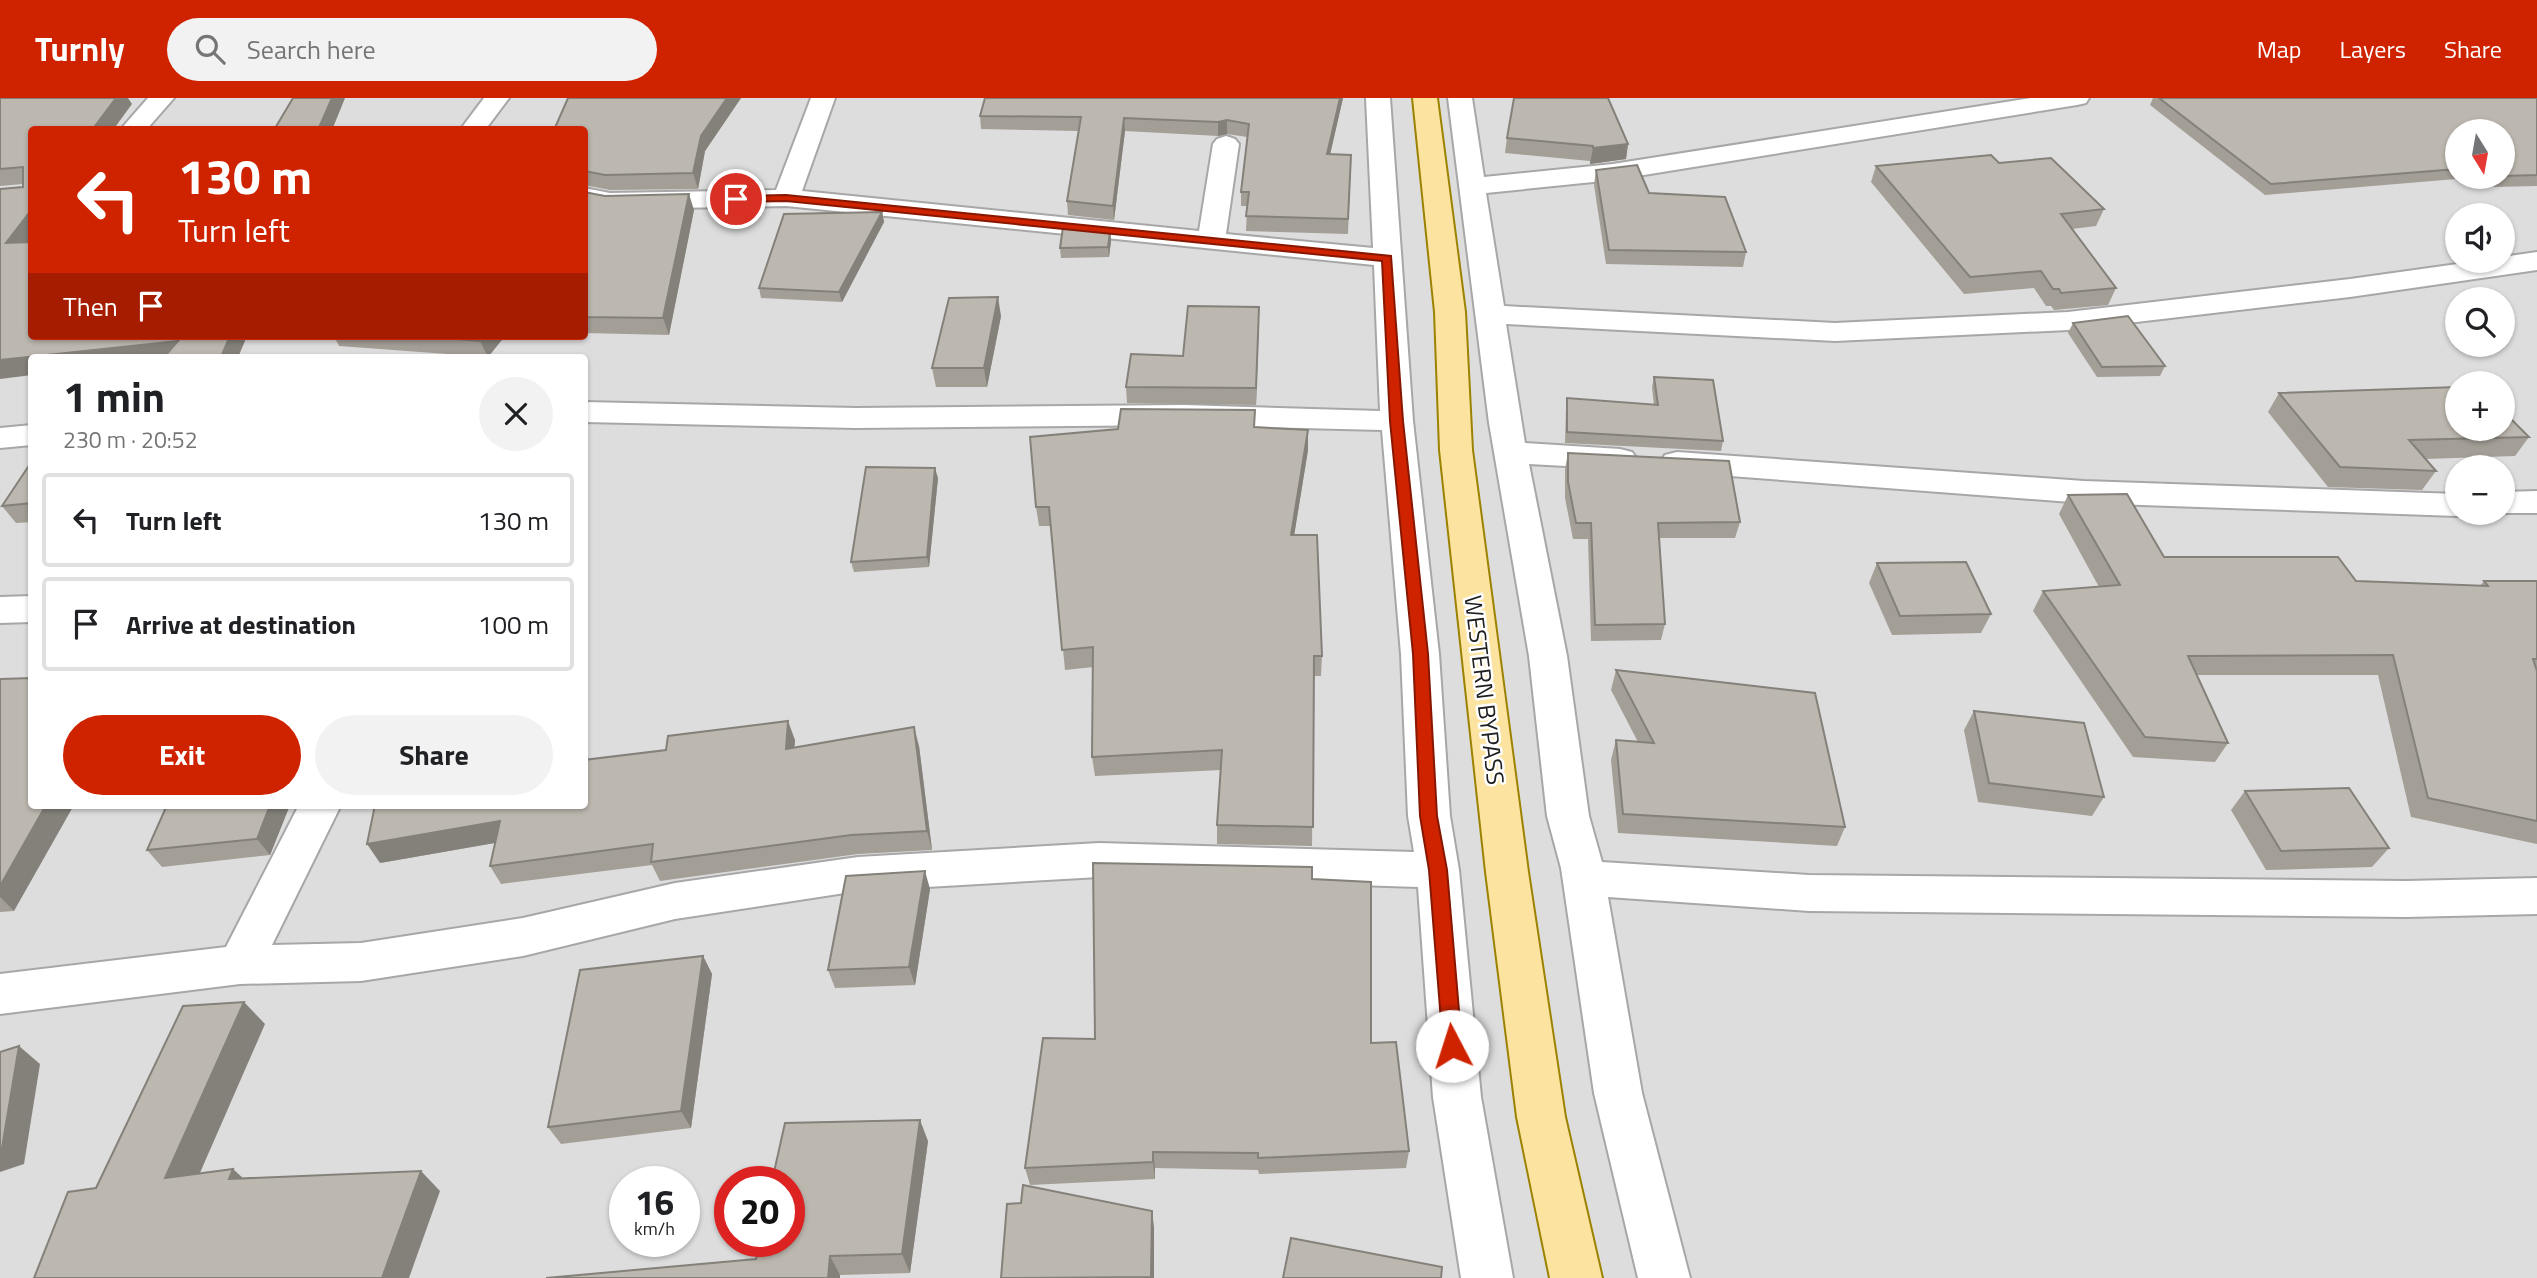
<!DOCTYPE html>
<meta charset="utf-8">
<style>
body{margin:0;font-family:"Titillium Web",sans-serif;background:#f2f2f2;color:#202124;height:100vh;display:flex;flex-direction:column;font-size:26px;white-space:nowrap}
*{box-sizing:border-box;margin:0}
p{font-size:23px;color:#757577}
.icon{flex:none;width:38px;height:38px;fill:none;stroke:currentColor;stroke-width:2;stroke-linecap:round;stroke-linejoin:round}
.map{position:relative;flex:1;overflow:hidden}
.side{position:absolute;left:28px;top:256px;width:560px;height:455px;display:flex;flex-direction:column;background:#fff;border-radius:7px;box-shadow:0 2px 5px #0004}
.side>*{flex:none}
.hud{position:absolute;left:28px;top:28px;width:560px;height:214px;border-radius:7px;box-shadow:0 2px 5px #0004;background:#cf2300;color:#fff;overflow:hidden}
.needle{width:46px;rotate:169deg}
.buttons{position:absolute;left:2445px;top:21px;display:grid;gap:14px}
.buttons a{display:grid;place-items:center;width:70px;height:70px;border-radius:50%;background:#fff;box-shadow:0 2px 5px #0004;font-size:35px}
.speed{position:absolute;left:609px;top:1068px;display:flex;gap:14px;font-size:35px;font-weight:700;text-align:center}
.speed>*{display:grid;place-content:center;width:91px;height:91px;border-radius:50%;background:#fff;box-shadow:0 2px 5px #0004;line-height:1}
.speed small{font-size:18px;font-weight:400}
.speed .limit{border:10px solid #d22;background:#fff;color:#111}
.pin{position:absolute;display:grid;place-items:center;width:60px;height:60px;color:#fff;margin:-30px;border:4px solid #fff;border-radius:50%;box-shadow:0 2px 7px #0007}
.me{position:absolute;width:77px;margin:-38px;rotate:355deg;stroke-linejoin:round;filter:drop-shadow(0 0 5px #0008)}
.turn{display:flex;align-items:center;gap:24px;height:147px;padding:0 35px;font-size:32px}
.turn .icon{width:91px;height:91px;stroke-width:2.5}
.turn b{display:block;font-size:49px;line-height:60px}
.then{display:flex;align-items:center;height:66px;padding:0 35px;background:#0003;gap:14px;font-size:26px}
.round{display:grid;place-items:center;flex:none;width:74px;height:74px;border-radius:37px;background:#f2f2f2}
.head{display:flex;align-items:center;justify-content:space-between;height:119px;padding:0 35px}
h1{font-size:42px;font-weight:700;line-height:52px}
.primary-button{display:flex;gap:14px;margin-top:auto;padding:14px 35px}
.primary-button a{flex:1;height:80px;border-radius:42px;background:#cf2300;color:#fff;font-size:28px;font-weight:700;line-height:80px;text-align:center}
.primary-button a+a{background:#f2f2f2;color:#202124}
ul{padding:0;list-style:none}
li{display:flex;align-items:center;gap:21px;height:94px;margin:0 14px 10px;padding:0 21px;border:4px solid #e0e0e0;border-radius:7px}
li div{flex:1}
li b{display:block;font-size:26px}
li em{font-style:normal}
header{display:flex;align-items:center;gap:42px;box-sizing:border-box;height:98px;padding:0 35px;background:#cf2300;color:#fff}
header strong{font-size:33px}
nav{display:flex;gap:38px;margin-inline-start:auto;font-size:24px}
.search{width:490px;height:63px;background:#f2f2f2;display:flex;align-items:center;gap:18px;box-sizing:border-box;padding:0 24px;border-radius:38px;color:#757577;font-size:26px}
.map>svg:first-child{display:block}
.residential{fill:#dedddd;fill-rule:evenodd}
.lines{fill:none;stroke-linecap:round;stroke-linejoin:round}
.minor-casing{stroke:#a7a7a7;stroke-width:4}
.major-casing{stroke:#9b8200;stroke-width:4}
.minor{fill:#fff;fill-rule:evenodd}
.major{fill:#fce3a0;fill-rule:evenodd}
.wall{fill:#a39e96;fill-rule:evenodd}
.shaded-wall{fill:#84817a}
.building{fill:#bdb8af;stroke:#84817a;stroke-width:2}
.route{fill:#cf2300;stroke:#871700;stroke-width:2}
.labels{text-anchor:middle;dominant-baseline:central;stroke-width:5;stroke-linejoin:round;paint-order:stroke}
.street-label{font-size:24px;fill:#202020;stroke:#fff}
</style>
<header>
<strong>Turnly</strong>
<div class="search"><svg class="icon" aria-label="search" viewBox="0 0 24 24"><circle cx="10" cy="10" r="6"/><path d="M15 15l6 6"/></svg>Search here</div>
<nav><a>Map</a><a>Layers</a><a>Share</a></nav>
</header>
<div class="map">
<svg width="2537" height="1180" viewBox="0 0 2537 1180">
<rect width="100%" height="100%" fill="#f0efe6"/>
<path class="residential" d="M0 0H2537V1180H0ZM32 32H584V238H32ZM2457 33H2502V79H2457ZM2457 117H2502V163H2457ZM2457 201H2502V247H2457ZM32 259H584V707H32ZM2457 285H2502V331H2457ZM2457 369H2502V415H2457ZM625 1083H684V1143H625ZM730 1083H789V1143H730Z"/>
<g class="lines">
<g class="minor-casing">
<g id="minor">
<polygon points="148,0 174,0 146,32 120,32"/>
<polygon points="484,0 509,0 485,32 460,32"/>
<polygon points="811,0 835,0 802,93 1199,133 1213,46 1217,41 1226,38 1235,41 1239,46 1226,136 1373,150 1366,0 1390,0 1413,323 1439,556 1450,718 1459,772 1481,999 1513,1180 1461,1180 1433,999 1418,789 1099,779 858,793 675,821 523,858 361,883 240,886 0,916 0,876 226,849 299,707 341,707 272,847 361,845 523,820 675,785 858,759 1099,745 1414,754 1408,718 1401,556 1382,332 1184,327 856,330 584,324 584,304 856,310 1184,307 1380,313 1374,167 786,108 610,111 584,106 584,90 610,95 776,92"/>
<polygon points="1448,0 1472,0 1484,79 1613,66 2031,0 2089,0 2086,5 2077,7 1613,82 1486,95 1504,208 1835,225 2068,214 2350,181 2479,163 2502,163 2502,159 2537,154 2537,172 2350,199 2068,232 1835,243 1506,226 1525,345 1620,351 1632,354 1637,361 1632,368 1620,371 1529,366 1567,558 1589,718 1602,764 1809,777 2406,783 2537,780 2537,816 2406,819 1809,813 1608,799 1642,995 1690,1180 1638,1180 1594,995 1561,770 1547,718 1529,558 1489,325"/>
<polygon points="32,327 32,347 0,350 0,330"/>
<polygon points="1677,354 2084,383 2457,396 2457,415 2469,415 2457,418 2084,405 1677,374 1665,371 1660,364 1665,357"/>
<polygon points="2537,393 2537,415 2497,415 2502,415 2502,394"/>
<polygon points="32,498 32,524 0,525 0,499"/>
</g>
</g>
<g class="major-casing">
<polygon id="major" points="1413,0 1437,0 1465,214 1472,352 1528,774 1565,1019 1602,1180 1550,1180 1517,1019 1486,774 1440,352 1435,214"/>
</g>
<use href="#minor" class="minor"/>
<use href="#major" class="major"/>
</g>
<g class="wall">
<polygon points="0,0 132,6 32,32 32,142 30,144 247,238 238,259 32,259 23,86 0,88"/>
<polygon points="568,0 741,0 705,53 698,91 610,92 584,87 584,32"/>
<polygon points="1343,0 1330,56 1351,57 1348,136 1246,133 1247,108 1241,108 1241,94 1247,39 1227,36 1218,38 1125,33 1114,122 1068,117 1067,103 1079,33 981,31 980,18"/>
<path d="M2153 0H2537V88L2494 89 2480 79 2265 97 2150 7ZM2457 33H2502V79H2457Z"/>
<polygon points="1507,40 1628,46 1626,61 1590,66 1590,63 1505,55"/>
<polygon points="1876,68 2104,111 2096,128 2072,131 2116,190 2108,207 2054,212 2051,208 2046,208 2034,190 1964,196 1871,84"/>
<polygon points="1596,72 1649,95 1746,154 1743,169 1606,166 1594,87"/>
<polygon points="584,94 694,112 669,237 584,235"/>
<polygon points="882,114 884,124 842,204 761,200 759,190"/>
<polygon points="1110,134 1111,143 1109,159 1061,160 1060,150"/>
<polygon points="1259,209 1256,307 1127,305 1126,289 1183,258"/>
<polygon points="1001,218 987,289 936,289 932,270"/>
<polygon points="2073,225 2165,268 2160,278 2097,279 2068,235"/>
<polygon points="334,238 505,238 488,259 339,248"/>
<polygon points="1654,279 1723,343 1721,353 1565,345 1566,310 1567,300 1654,307 1652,289"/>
<polygon points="2279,295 2529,339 2515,358 2425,361 2436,373 2422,392 2328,389 2268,314"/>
<polygon points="1255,312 1255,329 1308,352 1294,437 1322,558 1321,578 1314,578 1312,748 1217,746 1217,727 1221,672 1095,678 1092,659 1093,569 1065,572 1051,428 1039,428 1036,409 1118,331"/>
<polygon points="1568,355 1740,424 1735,440 1659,440 1665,526 1661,542 1591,543 1588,441 1573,441 1565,400 1565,371"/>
<polygon points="32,363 32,424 16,425 2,408"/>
<polygon points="938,380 929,469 854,474 851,464"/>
<polygon points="2068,397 2164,459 2356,483 2480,488 2484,483 2537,483 2537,746 2411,719 2378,577 2197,577 2228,645 2215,664 2133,659 2033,513 2043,493 2099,489 2059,416"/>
<polygon points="1877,465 1991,516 1981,535 1892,537 1869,485"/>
<polygon points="1616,572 1845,729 1837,748 1618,735 1611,662 1616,642 1638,644 1611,592"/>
<polygon points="0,581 14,813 0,814"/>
<polygon points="1974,613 2104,699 2092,718 1978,704 1964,632"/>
<polygon points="795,642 794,650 919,648 932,752 858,756 660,783 652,767 501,786 490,768 495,745 380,765"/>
<polygon points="2245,693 2389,750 2372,769 2266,772 2231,712"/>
<polygon points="290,707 270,757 162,769 147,752"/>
<polygon points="1312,781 1371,945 1409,1053 1406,1070 1259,1076 1258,1072 1155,1070 1155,1081 1030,1087 1025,1070 1095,941"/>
<polygon points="930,791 915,887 835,890 828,872"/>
<polygon points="703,858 712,876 691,1030 561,1046 548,1029"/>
<polygon points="928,1043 910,1175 840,1177 756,1161"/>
</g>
<g class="shaded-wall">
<polygon points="116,0 128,0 132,6 113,32 92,32"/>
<polygon points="332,0 345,0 332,32 318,32"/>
<polygon points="727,0 741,0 705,53 698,91 693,75 701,38"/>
<polygon points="1340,0 1343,0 1327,70 1327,56"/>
<polygon points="1124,20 1125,33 1114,122 1113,108"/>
<polygon points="1227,22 1227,36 1218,38 1218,24"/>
<polygon points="1628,46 1626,61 1590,66 1593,50"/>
<polygon points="689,96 694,112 669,237 663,220"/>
<polygon points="32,111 32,142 17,162 6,145"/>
<polygon points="882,114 884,124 842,204 839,194"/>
<polygon points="1110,134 1111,143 1109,159 1108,149"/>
<polygon points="998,199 1001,218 987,289 984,270"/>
<polygon points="1259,209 1259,225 1256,307 1256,290"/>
<polygon points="230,238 247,238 238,259 221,259"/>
<polygon points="484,238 505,238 488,259 480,243"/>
<polygon points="178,243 188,259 32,259 32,277 0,281 0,262"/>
<polygon points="1308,332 1308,352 1291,457 1291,437"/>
<polygon points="935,370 938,380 929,469 927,459"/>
<polygon points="788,623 795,642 793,671 786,651"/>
<polygon points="914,629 919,648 932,752 927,733"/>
<polygon points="46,707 74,707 14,813 0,799 0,788"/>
<polygon points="270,707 290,707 270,757 257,741"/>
<polygon points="500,723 511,742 380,765 367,746"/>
<polygon points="925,773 930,791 915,887 909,869"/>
<polygon points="703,858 712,876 691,1030 681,1013"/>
<polygon points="244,904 265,926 189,1100 165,1080"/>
<polygon points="19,948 40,966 24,1066 0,1074 0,1050"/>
<polygon points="920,1022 928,1043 910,1175 902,1156"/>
<polygon points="1153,1054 1155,1070 1155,1081 1153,1064"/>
<polygon points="233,1071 255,1091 229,1081"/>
<polygon points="421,1073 440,1093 409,1180 382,1180"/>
<polygon points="1152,1113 1154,1129 1154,1180 1151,1180"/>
<polygon points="830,1158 840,1177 840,1180 828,1180"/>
</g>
<g class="building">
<polygon points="0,0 116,0 92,32 32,32 32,111 6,145 32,144 32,238 230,238 221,259 164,259 178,243 0,262 0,91 23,89 23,69 0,71"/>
<polygon points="293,0 332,0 318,32 274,32"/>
<polygon points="568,0 727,0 701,38 693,75 605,77 584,73 584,32 554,32"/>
<polygon points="985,0 1340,0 1327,56 1351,57 1348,121 1246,118 1249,94 1241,94 1249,26 1227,22 1218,24 1124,20 1113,108 1067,103 1081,19 980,18"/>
<polygon points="1514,0 1608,0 1628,46 1593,50 1593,48 1507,40"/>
<polygon points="2159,0 2537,0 2537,77 2502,78 2502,33 2457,33 2457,71 2271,86"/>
<polygon points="1991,57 1999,65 2051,60 2104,111 2061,116 2116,190 2061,195 2059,191 2053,191 2041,173 1970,179 1876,68"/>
<polygon points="1637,67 1649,95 1725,99 1746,154 1609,152 1596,72"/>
<polygon points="584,94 605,98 689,96 663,220 584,219"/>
<polygon points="882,114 839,194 759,190 784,116"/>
<polygon points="1063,129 1110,134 1108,149 1060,150"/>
<polygon points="998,199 984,270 932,270 949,200"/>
<polygon points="1188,208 1259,209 1256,290 1126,289 1131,256 1183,258"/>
<polygon points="2128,218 2165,268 2102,269 2073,225"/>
<polygon points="418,238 484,238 480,243"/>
<polygon points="1654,279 1713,282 1723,343 1567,334 1567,300 1658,307"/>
<polygon points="2457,289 2457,331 2502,331 2502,312 2529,339 2409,342 2436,373 2340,369 2279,295"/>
<polygon points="1121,311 1255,312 1254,329 1308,332 1291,437 1317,437 1322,558 1314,558 1313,729 1217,727 1222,652 1092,659 1093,549 1062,552 1049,409 1036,409 1030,339 1118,331"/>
<polygon points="1568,355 1729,363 1740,424 1658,425 1665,526 1595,527 1591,425 1576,425 1568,384"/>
<polygon points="32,363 32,405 2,408"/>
<polygon points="866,369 935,370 927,459 851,464"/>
<polygon points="2127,396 2164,459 2338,459 2356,483 2488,488 2484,483 2537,483 2537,561 2533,561 2537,573 2537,723 2428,700 2393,557 2188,558 2228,645 2145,639 2043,493 2120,487 2068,397"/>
<polygon points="1966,464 1991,516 1900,518 1877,465"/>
<polygon points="1616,572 1815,595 1845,729 1623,716 1616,642 1654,645"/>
<polygon points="32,580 32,707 46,707 0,788 0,581"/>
<polygon points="1974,613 2084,625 2104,699 1989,685"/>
<polygon points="788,623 786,651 914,629 927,733 851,737 651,764 653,746 490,768 500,723 367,746 375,707 584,707 584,662 666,652 668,638"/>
<polygon points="2349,690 2389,750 2281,753 2245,693"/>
<polygon points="167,707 270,707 257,741 147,752"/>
<polygon points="1093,765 1312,769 1312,781 1371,784 1371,945 1396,944 1409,1053 1258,1060 1258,1055 1153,1054 1153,1064 1025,1070 1043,940 1095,941"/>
<polygon points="925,773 909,869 828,872 846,778"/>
<polygon points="703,858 681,1013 548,1029 580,872"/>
<polygon points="244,904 165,1080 233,1071 229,1081 421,1073 382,1180 34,1180 68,1094 96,1090 183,908"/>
<polygon points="19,948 2,1050 0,1050 0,954"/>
<polygon points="920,1022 902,1156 830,1158 828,1180 546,1180 756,1161 760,1143 789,1143 789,1083 772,1083 785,1025"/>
<polygon points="1023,1087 1152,1113 1151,1179 1001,1180 1007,1106 1021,1105"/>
<polygon points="1291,1140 1442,1169 1441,1180 1283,1180"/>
</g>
<polygon class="route" points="786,97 1391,158 1403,323 1428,556 1437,718 1447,772 1462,948 1459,955 1452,957 1446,955 1443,948 1429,772 1420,718 1413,556 1390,323 1382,163 786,103 736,104 730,101 736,98"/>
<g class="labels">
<g class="street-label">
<text transform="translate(1485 592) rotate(83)">WESTERN BYPASS</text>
</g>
</g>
</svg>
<div class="buttons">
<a><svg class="needle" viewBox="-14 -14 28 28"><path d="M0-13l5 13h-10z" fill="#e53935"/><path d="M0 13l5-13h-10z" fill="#757577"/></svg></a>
<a><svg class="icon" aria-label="sound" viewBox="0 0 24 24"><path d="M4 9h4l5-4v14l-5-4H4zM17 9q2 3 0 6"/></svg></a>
<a><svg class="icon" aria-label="search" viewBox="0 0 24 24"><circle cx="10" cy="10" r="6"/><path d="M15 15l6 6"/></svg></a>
<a>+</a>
<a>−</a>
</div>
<div class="speed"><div>16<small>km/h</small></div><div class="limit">20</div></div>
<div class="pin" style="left:736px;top:101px;background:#d93025"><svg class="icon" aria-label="arrive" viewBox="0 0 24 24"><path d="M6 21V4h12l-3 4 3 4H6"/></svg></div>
<svg class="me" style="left:1452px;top:948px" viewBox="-20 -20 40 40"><circle r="19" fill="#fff"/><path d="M0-13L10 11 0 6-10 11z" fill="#cf2300"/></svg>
<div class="hud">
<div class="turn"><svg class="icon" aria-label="left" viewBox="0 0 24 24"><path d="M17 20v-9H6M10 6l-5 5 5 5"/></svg><div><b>130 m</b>Turn left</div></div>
<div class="then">Then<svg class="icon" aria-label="arrive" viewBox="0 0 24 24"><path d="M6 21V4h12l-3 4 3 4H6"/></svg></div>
</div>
<section class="side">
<div class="head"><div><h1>1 min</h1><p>230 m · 20:52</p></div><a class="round"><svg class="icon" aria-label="close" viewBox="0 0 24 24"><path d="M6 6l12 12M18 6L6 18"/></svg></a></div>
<ul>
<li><svg class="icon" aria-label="left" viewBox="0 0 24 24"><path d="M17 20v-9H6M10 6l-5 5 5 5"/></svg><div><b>Turn left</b></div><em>130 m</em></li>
<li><svg class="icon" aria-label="arrive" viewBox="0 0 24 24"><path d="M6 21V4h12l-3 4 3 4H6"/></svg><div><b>Arrive at destination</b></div><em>100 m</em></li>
</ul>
<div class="primary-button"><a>Exit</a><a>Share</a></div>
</section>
</div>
